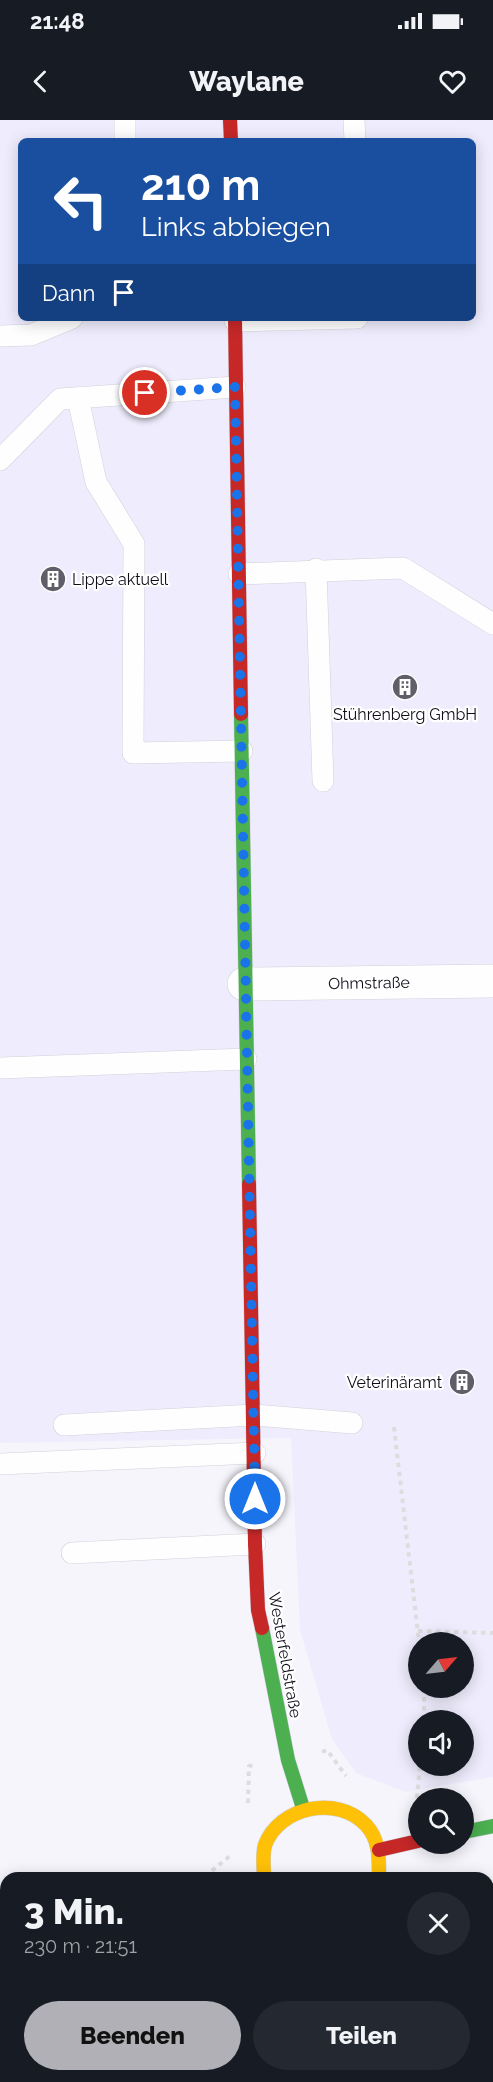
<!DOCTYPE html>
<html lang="de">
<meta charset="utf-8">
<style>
body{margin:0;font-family:Raleway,sans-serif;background:#242831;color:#f1f3f6;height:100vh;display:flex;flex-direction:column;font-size:22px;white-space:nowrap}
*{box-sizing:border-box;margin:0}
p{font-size:20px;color:#9ea1a6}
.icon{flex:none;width:33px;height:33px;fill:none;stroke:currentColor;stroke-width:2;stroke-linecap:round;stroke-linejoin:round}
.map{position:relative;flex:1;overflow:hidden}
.panel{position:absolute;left:0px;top:1752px;width:494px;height:210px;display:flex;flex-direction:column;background:#171b24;border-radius:18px 18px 0 0;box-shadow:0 3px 15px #0003}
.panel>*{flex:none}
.banner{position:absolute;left:18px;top:18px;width:458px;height:183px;border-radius:9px;box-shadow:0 3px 15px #0003;background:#1a4fa0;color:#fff;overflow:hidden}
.needle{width:39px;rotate:62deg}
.fabs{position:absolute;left:408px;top:1512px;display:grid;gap:12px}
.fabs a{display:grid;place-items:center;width:66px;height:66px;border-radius:50%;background:#171b24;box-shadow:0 3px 15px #0003;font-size:30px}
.pin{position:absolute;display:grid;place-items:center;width:51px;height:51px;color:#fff;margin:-26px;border:3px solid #fff;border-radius:50%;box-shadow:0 2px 6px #0007}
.me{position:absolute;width:66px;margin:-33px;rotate:0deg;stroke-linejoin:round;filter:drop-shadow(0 0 4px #0008)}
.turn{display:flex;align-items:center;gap:21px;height:126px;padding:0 24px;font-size:27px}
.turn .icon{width:78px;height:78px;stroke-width:2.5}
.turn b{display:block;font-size:42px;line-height:51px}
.then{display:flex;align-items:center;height:57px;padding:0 24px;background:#0003;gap:12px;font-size:22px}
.round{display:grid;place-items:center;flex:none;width:63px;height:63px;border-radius:32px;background:#242831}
.head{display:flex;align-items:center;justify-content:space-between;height:102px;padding:0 24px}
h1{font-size:36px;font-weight:800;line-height:45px}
.cta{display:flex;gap:12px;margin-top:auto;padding:12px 24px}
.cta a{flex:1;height:69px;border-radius:36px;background:#b0b0b6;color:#111;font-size:24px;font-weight:800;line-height:69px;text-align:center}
.cta a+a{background:#242831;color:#f1f3f6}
.status{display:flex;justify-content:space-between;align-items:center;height:42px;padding:0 30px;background:#171b24;direction:ltr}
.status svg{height:16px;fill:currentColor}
header{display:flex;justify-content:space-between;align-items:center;height:78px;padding:0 24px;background:#171b24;font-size:27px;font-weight:800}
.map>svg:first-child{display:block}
.built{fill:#efedfd;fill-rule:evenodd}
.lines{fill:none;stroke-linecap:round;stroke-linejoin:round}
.lane-casing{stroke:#d1d0d9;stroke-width:22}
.street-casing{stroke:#d1d0d9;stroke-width:34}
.fast-casing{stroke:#d1d0d9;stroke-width:15}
.slow-casing{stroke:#d1d0d9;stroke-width:15}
.jam-casing{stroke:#d1d0d9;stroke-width:15}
.path{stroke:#dddde0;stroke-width:4;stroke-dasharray:4.5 4.5;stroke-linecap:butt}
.lane{stroke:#fefeff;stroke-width:21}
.street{stroke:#fefeff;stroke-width:33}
.fast{stroke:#4caf50;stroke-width:14}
.slow{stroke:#ffc107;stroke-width:14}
.jam{stroke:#c62828;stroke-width:14}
.route{stroke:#1a73e8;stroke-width:10;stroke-dasharray:0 18}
.labels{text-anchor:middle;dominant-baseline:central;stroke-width:4.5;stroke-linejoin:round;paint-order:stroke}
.poi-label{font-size:16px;fill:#0f0d18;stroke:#fff;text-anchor:start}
.street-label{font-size:16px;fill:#0f0d18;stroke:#fff}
</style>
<div class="status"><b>21:48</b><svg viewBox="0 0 49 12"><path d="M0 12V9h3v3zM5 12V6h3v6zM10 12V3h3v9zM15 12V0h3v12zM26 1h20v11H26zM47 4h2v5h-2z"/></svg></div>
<header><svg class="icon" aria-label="back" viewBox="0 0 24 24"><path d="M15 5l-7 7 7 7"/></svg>Waylane<svg class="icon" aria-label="heart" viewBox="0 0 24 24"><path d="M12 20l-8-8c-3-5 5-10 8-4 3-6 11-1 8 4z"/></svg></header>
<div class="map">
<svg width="493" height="1962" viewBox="0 0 493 1962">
<rect width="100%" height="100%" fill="#f6f5fc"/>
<g class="built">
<path d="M0 0H493V1657L405 1672 356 1653 332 1619 300 1510 291 1318 0 1323ZM21 21H472V198H21ZM418 1522H464V1568H418ZM418 1600H464V1646H418Z"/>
<polygon points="493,1792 493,1962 57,1962 69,1956 488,1956 488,1794"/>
</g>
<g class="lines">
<g class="lane-casing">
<g id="lane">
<polyline points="125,0 125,21"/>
<polyline points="354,0 355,21"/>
<polyline points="235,201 357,198"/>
<polyline points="0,216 31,215 72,198"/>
<polyline points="78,278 96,362 134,424 133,633 242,631"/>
<polyline points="0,340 60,279 235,267"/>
<polyline points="316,449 323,661"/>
<polyline points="239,454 403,448 493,504"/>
<polyline points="0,948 246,939"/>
<polyline points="64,1305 254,1295 352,1303"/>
<polyline points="0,1344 255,1333"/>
<polyline points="72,1433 255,1424"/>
</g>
</g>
<g class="street-casing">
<polyline id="street" points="244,864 493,861"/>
</g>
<g class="fast-casing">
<g id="fast">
<polyline points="241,594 249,1064"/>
<polyline points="262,1508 288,1640 303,1688"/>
<polyline points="464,1712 493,1706"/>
</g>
</g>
<g class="slow-casing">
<g id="slow">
<path d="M264 1758C264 1748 262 1735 265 1725 279 1687 337 1674 366 1705 380 1720 379 1739 379 1758"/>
<polyline points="352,1956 353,1962"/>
</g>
</g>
<g class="jam-casing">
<g id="jam">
<polyline points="230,0 231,21"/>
<polyline points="235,198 241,594"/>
<polyline points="249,1064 255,1424 258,1490 262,1508"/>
<polyline points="379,1730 418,1721"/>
<polyline points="0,1912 6,1907"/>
</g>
</g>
<g class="path">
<polyline points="394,1307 419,1522"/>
<polyline points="418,1511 493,1513"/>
<polyline points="424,1568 424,1600"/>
<polyline points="322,1632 327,1630 346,1656"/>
<polyline points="248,1683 249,1646 256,1645"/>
<polyline points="416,1687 420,1646"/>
<polyline points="211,1758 209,1753 230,1736"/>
<polyline points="488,1763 493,1762"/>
<polyline points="19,1962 27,1956"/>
</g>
<use href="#lane" class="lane"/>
<use href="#street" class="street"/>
<use href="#fast" class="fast"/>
<use href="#slow" class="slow"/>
<use href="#jam" class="jam"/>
</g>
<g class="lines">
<polyline class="route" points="145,273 235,267 255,1379"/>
</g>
<defs>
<g id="building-disc" transform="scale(1.35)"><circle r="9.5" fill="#605e68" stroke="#fff"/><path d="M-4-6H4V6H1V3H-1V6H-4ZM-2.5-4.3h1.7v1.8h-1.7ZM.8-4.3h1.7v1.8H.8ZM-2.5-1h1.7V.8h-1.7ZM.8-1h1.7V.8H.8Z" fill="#fff"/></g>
</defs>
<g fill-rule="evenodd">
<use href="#building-disc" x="53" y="459"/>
<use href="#building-disc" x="405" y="567"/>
<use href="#building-disc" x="462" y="1262"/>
</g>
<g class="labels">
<g class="poi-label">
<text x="72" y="459">Lippe aktuell</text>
<text x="405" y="594" text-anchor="middle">Stührenberg GmbH</text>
<text x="442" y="1262" text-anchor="end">Veterinäramt</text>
</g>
<g class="street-label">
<text transform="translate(369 863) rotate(-1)">Ohmstraße</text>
<text transform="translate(285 1535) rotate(80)">Westerfeldstraße</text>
</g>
</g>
</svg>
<div class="fabs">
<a><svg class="needle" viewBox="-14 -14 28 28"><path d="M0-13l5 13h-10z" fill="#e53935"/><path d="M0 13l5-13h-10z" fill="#9ea1a6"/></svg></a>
<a><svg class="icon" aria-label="sound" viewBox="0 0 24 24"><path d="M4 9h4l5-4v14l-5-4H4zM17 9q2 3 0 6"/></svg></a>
<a><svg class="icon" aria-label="search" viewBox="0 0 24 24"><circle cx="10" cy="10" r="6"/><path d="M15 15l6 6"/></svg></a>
</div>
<div class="pin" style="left:145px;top:273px;background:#d93025"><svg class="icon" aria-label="arrive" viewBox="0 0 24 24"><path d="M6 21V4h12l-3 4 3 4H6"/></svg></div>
<svg class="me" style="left:255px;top:1379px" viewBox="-20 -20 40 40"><circle r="17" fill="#1a73e8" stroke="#fff" stroke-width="3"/><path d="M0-11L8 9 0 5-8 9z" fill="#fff"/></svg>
<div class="banner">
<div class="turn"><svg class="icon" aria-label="left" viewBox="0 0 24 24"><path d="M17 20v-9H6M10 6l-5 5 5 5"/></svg><div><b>210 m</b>Links abbiegen</div></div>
<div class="then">Dann<svg class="icon" aria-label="arrive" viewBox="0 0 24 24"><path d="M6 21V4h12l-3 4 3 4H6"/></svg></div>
</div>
<section class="panel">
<div class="head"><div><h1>3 Min.</h1><p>230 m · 21:51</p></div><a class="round"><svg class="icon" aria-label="close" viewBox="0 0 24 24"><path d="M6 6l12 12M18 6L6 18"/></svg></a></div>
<div class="cta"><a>Beenden</a><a>Teilen</a></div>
</section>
</div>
